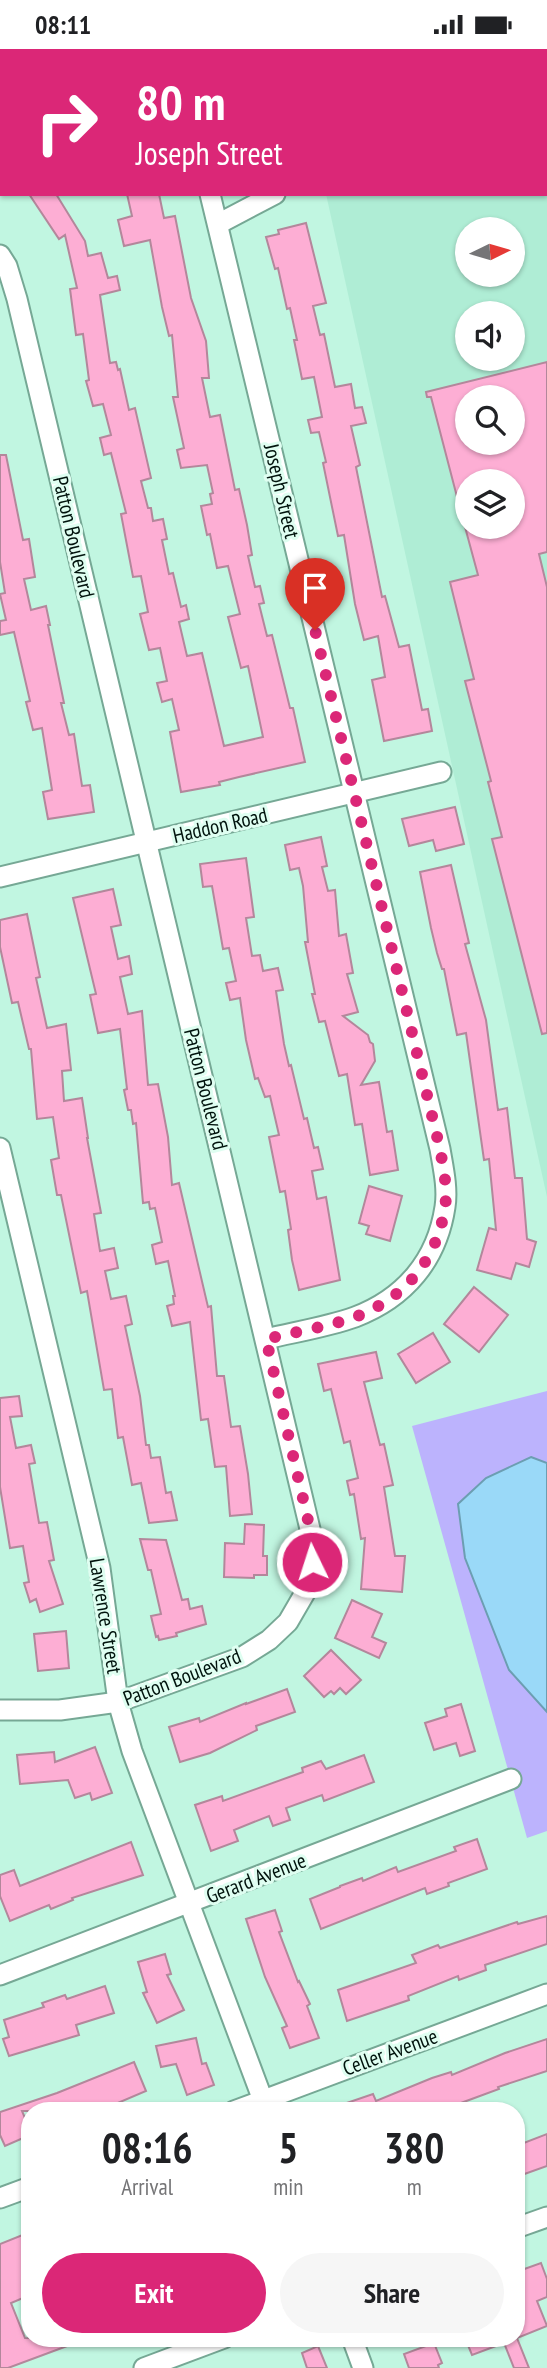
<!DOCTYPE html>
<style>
body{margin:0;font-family:"PT Sans Narrow",sans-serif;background:#f6f6f6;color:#202124;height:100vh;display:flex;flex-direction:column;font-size:26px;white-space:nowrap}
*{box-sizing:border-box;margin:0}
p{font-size:23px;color:#757577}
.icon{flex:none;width:38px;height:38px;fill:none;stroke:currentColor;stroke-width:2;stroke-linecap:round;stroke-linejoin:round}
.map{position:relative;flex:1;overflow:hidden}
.panel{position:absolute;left:21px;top:2053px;width:504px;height:245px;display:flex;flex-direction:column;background:#fff;border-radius:28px;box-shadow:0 2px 5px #0004}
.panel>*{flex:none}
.top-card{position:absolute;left:0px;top:0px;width:548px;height:147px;box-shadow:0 2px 5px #0004;background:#db2777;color:#fff;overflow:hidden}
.needle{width:46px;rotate:85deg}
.fabs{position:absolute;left:455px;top:168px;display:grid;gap:14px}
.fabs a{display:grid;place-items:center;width:70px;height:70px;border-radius:50%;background:#fff;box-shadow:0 2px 5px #0004;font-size:35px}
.pin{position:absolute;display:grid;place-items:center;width:60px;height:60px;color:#fff;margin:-72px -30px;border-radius:50% 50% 50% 0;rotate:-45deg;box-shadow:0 0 7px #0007}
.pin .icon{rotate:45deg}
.me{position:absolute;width:77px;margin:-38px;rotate:356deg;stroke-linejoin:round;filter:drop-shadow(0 0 5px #0008)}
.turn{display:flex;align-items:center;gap:24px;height:147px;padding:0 21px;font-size:32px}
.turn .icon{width:91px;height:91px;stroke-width:2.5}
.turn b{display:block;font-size:49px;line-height:60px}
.eta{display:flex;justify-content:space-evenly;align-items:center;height:119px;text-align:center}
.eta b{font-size:42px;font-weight:800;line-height:49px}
.cta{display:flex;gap:14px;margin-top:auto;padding:14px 21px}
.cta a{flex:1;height:80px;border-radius:42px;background:#db2777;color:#fff;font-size:28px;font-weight:800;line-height:80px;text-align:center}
.cta a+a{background:#f6f6f6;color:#202124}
.status{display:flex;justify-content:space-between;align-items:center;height:49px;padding:0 35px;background:#fff;direction:ltr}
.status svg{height:19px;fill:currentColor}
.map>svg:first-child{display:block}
.built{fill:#afedd5;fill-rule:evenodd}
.green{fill:#bcb3fd}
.water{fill:#9ad9f8;stroke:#6c9eb2;stroke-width:2}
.building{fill:#fdaed4;stroke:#b3879b;stroke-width:2;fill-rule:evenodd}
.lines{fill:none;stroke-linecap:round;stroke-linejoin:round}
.minor-casing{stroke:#76a895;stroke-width:23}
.minor{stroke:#fff;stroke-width:19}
.route{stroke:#db2777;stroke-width:12;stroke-dasharray:0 21.6}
.labels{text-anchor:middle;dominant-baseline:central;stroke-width:6;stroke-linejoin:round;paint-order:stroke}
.street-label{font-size:21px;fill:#01130d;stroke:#dffef1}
</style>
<div class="status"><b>08:11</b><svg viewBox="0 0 49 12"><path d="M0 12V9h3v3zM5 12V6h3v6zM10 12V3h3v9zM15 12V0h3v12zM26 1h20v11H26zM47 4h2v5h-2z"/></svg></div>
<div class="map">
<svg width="547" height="2319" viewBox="0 0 547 2319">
<rect width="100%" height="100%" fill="#c1f6e1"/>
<path class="built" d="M281 0H547V1148L326 145H546V2H282ZM467 180H513V226H467ZM467 264H513V310H467ZM467 348H513V394H467ZM467 432H513V478H467Z"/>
<polygon class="green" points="547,1342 547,1414 531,1408 477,1538 509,1621 547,1663 547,1782 527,1789 412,1377"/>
<polygon class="water" points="531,1408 547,1414 547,1663 509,1621 465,1509 458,1455 486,1429"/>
<g class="building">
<polygon points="29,145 56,145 85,192 88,207 101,204 108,229 117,227 120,241 100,246 110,314 116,313 118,321 120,320 129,361 135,359 151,429 141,432 148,459 151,459 153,472 163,470 167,490 162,491 169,525 173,524 181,558 186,556 189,570 179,573 187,607 202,604 224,697 263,688 248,617 241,619 228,568 240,565 228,517 217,519 210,485 207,486 201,457 212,455 210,445 213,444 207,416 181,419 177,401 184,399 173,348 178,348 172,286 169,287 162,258 150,191 124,197 118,171 132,167 127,145 159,145 164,169 175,167 191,249 206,292 209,329 202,329 210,368 220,366 235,441 239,440 247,476 252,506 248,507 255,538 260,537 264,554 259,555 267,587 272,586 290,659 293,659 305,713 239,728 219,733 220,736 181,743 170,683 179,681 172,650 162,653 157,634 167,632 160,599 149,601 140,565 148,563 141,527 133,528 121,465 126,464 111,404 104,406 100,389 111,386 103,355 93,357 86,332 89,331 83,285 76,286 70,240 77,239 65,186 59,190"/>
<polygon points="306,174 326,254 313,257 320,286 324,285 335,338 351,335 355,359 362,358 366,374 351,377 360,416 356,418 382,548 385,547 399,598 409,596 422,661 428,660 432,682 384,692 372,631 385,628 378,587 364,591 355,555 344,486 338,487 323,414 326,413 319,383 311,384 308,371 322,368 314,328 302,330 294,291 297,291 290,259 287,260 278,219 275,220 266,188 279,185 278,181"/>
<path d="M547 313V503L539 505 547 538V984L542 985 492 790 502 788 488 733 491 732 465 632 474 630 450 533 478 526 465 478H513V432H467V466L462 467 431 348H427L426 343ZM467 348H513V394H467Z"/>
<polygon points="0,406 6,406 23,491 29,490 35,528 24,530 31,561 46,557 50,576 48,576 64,654 61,654 69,686 74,685 82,737 90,736 94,763 48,770 43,743 52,741 42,679 33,681 26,653 30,652 14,583 0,586 0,572 6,571 0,545 5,544 0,513"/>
<polygon points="455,758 464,795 436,802 433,791 409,797 402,770"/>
<polygon points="321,788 327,817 322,818 328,842 335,841 339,887 346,885 353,924 347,925 358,963 343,967 368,986 370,993 373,995 375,1012 361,1036 379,1033 387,1083 392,1082 398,1121 370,1126 362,1075 355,1076 347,1025 339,1027 325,972 319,973 312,945 315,945 305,893 308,893 303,837 299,819 290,821 285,796"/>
<polygon points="246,809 254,868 246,869 252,907 260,906 263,922 278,919 283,941 276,942 284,995 289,1017 291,1016 304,1070 307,1069 314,1099 318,1098 323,1120 312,1122 317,1150 326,1148 340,1231 299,1241 292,1211 288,1181 291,1180 285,1142 280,1143 269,1088 279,1086 270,1047 265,1048 258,1029 255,1030 246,991 240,949 230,951 226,934 236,932 229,899 223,900 212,837 203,838 200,815"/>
<polygon points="451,816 469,894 465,895 486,971 498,1061 507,1059 515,1129 522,1129 527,1190 536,1193 529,1218 516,1214 511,1230 477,1221 489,1179 496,1181 489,1110 484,1111 466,984 457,986 444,920 442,920 437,904 431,879 420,823"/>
<polygon points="113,840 121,876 111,878 118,910 129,907 132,925 120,928 128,965 142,962 148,1036 158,1035 168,1088 172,1136 179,1134 208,1258 211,1257 217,1327 224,1327 231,1378 240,1377 248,1425 252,1465 230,1467 226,1417 215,1418 208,1370 201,1371 190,1273 172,1277 167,1257 174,1255 173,1247 175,1247 168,1212 156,1215 152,1196 162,1193 155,1159 150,1160 149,1153 143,1154 136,1074 133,1075 131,1061 128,1061 124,1041 127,1040 120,980 98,984 90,946 96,945 73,849"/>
<polygon points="27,865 40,928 36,929 47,979 66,975 71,1021 62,1022 64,1052 82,1049 88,1089 87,1089 101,1164 94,1165 100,1202 114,1199 118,1219 105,1222 111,1250 126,1247 132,1275 125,1277 140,1347 146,1396 149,1396 151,1409 160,1408 166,1444 171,1443 177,1471 149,1474 141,1434 132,1436 123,1388 118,1389 112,1340 104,1341 87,1242 81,1244 61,1146 57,1146 51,1111 59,1109 53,1068 37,1070 31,1000 29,1000 18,953 12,954 0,898 0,871"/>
<polygon points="369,1137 402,1147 390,1192 366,1185 369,1177 359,1174"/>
<polygon points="474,1238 508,1266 479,1303 444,1275"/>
<polygon points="433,1284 450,1313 416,1334 398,1305"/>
<polygon points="376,1303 382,1329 364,1333 380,1396 384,1395 393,1436 384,1438 395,1507 405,1507 402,1543 361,1540 365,1489 361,1490 354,1445 350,1446 347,1432 358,1429 350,1392 344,1394 331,1340 324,1342 318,1315"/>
<polygon points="19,1347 22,1367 10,1368 16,1399 31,1396 35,1414 29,1415 39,1474 47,1473 54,1511 49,1512 63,1555 40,1563 36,1550 30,1553 24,1534 29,1533 23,1497 10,1499 0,1438 0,1349"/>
<polygon points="245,1475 264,1476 263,1507 267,1507 267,1526 254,1526 254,1529 224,1528 225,1494 244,1495"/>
<polygon points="140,1490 166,1491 182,1551 188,1550 190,1560 202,1557 206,1575 176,1584 177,1587 159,1591 158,1587 156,1588 151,1567 161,1565 151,1521 148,1521"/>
<polygon points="352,1551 382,1565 372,1588 386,1594 379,1609 335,1589"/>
<polygon points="66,1582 69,1619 38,1622 34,1585"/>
<polygon points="331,1601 361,1631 346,1645 340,1639 334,1645 331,1642 324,1648 304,1627"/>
<polygon points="287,1640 295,1663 256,1677 257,1681 210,1704 180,1713 169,1678 199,1669 200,1673 246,1654 246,1655"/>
<polygon points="461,1655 475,1702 460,1707 456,1694 434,1701 425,1674 447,1667 445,1660"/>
<polygon points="95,1698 112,1744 92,1751 90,1744 75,1749 68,1731 20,1735 17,1706 54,1703 55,1713"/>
<polygon points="364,1706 374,1733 324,1752 322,1746 286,1759 290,1771 273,1777 269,1767 234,1781 238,1792 211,1802 195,1756 222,1747 223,1752 303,1723 302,1719 321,1712 326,1720"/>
<polygon points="477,1790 487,1820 448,1834 449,1837 427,1845 425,1839 321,1880 310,1850 340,1838 340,1837 362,1829 363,1832 396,1818 398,1823 456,1802 454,1798"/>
<polygon points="131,1793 143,1826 72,1849 73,1851 51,1860 49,1856 10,1872 0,1847 0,1826 14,1821 20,1837"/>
<polygon points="275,1861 282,1882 279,1883 298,1933 299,1932 310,1955 307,1957 319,1989 290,1999 282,1979 287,1977 265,1928 246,1870"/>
<polygon points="547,1867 547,1895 485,1916 486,1921 459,1931 458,1927 408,1947 409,1951 347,1972 338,1941 416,1914 412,1906 438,1896 440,1899 517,1873 518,1875"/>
<polygon points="165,1905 171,1925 167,1926 184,1961 157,1974 143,1944 147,1943 138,1913"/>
<polygon points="105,1937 114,1964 76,1976 79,1986 9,2007 3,1990 9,1988 4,1971 44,1958 42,1954 65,1946 67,1950"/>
<polygon points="196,1989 202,2015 206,2014 214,2036 187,2046 176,2015 161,2018 156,1997"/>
<polygon points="547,1990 547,2022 498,2038 499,2040 461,2054 463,2062 332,2062 332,2059 373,2045 376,2052 432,2029 451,2023 452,2026 505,2004"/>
<polygon points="134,2013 146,2042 99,2062 22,2062 30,2081 30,2086 5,2097 0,2086 0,2063 57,2044"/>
<polygon points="547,2085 547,2117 516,2128 516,2097"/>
<polygon points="30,2183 30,2215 24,2217 30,2232 30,2246 11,2254 25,2289 86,2290 8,2319 0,2319 0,2195"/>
<polygon points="541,2214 547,2230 547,2248 537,2252 547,2277 517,2289 529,2319 514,2319 504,2294 472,2306 465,2289 516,2289 516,2223"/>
<polygon points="434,2294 442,2314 438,2316 439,2319 409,2319 404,2305"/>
<polygon points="318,2297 327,2319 307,2319 302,2304"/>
</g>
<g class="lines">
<g class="minor-casing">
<g id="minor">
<polyline points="120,0 121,2"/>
<path d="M210 145 440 1100C443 1118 448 1139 445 1158 437 1211 405 1249 355 1268 327 1278 295 1283 266 1290"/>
<polyline points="218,175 275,145"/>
<polyline points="0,206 7,217 17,250 310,1480 312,1513 306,1542 288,1573 269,1591 242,1608 118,1653 60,1661 0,1661"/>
<polyline points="0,828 441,723"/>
<polyline points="0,1099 100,1519 118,1653 132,1702 267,2062"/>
<polyline points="0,1926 511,1730"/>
<polyline points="234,2062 547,1945"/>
<polyline points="0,2149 30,2138"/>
<polyline points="516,2179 547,2168"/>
<polyline points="352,2289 363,2319"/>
<polyline points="144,2319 224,2289"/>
</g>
</g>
<use href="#minor" class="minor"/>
</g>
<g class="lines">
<path class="route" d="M312 1513 310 1480 266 1290C295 1283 327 1278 355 1268 405 1249 437 1211 445 1158 448 1139 443 1118 440 1100L315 581"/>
</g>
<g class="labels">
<g class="street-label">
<text transform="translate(282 442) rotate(77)">Joseph Street</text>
<text transform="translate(74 488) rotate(77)">Patton Boulevard</text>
<text transform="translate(220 776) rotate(-13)">Haddon Road</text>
<text transform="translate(206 1040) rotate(76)">Patton Boulevard</text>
<text transform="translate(106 1567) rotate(81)">Lawrence Street</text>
<text transform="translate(182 1628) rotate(-21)">Patton Boulevard</text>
<text transform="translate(256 1829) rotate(-21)">Gerard Avenue</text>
<text transform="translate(390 2003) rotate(-20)">Celler Avenue</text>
</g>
</g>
</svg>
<div class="fabs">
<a><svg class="needle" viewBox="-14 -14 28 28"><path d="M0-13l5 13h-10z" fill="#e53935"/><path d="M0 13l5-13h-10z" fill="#757577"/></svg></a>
<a><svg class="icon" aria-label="sound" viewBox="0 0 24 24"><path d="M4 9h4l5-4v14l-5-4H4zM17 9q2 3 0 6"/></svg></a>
<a><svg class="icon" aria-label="search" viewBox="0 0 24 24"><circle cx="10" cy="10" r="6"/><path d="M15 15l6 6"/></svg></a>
<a><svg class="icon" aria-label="layers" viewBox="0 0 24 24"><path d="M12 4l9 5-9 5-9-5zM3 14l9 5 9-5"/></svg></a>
</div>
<div class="pin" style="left:315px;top:581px;background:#d93025"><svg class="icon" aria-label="arrive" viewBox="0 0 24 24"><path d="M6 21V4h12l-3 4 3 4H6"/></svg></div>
<svg class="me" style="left:312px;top:1513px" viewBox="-20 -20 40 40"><circle r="17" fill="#db2777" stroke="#fff" stroke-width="3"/><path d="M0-11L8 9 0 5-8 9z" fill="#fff"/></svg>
<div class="top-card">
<div class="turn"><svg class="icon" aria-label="right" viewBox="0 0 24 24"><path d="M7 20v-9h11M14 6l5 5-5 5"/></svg><div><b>80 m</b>Joseph Street</div></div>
</div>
<section class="panel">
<div class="eta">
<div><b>08:16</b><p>Arrival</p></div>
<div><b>5</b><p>min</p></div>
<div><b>380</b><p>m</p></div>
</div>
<div class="cta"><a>Exit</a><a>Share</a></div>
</section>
</div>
